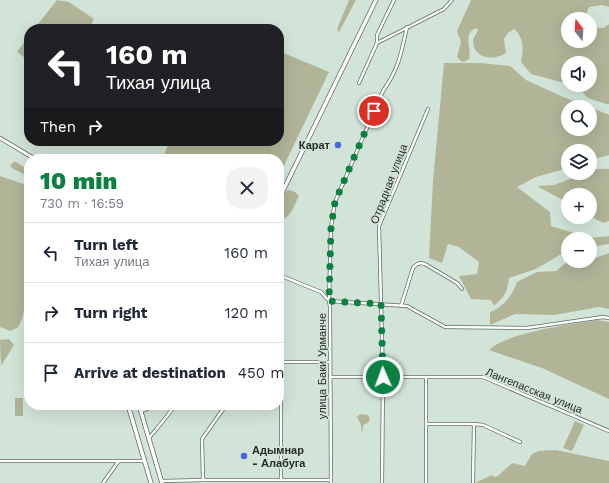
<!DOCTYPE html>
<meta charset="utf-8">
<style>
body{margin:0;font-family:"Work Sans",sans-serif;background:#f2f2f3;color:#1f2937;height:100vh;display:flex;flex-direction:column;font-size:15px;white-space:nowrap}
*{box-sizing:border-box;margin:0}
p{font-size:13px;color:#747a83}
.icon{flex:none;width:22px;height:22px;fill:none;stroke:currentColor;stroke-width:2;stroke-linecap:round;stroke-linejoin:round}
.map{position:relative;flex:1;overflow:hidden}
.details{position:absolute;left:24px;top:154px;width:260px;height:256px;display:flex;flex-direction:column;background:#fff;border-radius:16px;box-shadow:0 4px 16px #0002}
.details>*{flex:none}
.hud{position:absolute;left:24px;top:24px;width:260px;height:122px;border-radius:16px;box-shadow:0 4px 16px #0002;background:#202124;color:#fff;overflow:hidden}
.needle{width:26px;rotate:343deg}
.buttons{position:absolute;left:561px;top:12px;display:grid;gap:8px}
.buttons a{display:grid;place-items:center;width:36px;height:36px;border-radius:50%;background:#fff;box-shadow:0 4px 16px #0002;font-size:20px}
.pin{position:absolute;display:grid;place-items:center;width:34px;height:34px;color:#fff;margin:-17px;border:2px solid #fff;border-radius:50%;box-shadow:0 1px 4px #0007}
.me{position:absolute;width:44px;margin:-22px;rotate:358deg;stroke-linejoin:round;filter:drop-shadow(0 0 3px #0008)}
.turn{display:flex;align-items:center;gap:14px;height:84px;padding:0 16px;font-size:18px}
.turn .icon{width:52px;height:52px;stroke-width:2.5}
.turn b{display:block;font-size:28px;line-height:34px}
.then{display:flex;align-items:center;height:38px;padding:0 16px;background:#0003;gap:8px;font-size:15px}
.round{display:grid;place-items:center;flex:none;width:42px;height:42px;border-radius:16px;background:#f2f2f3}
.headline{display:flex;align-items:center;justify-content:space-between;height:68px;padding:0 16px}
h1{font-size:24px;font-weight:800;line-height:30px;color:#0b8043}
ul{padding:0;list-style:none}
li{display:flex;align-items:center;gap:12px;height:60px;padding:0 16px;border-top:1px solid #e0e1e3}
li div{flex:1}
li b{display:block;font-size:15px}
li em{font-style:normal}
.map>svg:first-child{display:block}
.green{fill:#b2b498}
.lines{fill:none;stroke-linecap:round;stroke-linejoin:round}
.minor-casing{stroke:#5c6c61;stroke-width:4}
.tertiary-casing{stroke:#5c6c61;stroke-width:4.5}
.secondary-casing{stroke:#5c6c61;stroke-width:5}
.minor{stroke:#fff;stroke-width:2.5}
.tertiary{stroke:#fff;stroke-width:3}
.secondary{stroke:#fff;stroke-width:3.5}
.route{stroke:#0b8043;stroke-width:7;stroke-dasharray:0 12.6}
.poi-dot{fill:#4869dd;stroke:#d2e4d8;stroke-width:1.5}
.labels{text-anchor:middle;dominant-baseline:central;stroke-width:3.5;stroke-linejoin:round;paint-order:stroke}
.poi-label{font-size:11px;font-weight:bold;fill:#252c27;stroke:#d2e4d8;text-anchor:end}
.street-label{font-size:11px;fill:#252c27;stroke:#d2e4d8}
</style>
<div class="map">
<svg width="609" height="483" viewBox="0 0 609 483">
<rect width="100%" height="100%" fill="#d2e4d8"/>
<g class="green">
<polygon points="57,0 69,2 94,19 89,29 34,29"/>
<polygon points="349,0 356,0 339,32 337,29"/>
<path d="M471 0H609V7L602 5 589 7 587 12 588 19H568V41H590V21L598 28H604L609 24V104H606L588 98 576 85H573H590V63H568V84L531 74 521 62C523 51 525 38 514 29L508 33 504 39 506 53C494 61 474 59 473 42 473 37 477 34 478 30L476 28C462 34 472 48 469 59L464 62 461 61 457 57 461 42 457 31Z"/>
<polygon points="29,36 29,61 17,52"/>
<polygon points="279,51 329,72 279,176 279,159 162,159 170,141 279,141"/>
<path d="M444 63H480L510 66 526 80 561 96 589 107H568V129H590V107L609 115V155L590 160V151H568V168L536 177 517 187 550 212 551 226 590 238 609 236V244L590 247V239H568V250L536 269 509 278C507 293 505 296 494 306L491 300 471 299 459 276 477 274 479 262 459 247 448 244 442 263 429 258 433 181Z"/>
<polygon points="14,162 16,162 29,170 29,177 12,168 10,165"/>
<polygon points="594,169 609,169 609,221 603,223 590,216 590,195 568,195 568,203 537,186 554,185 586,173 590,173 590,171"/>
<path d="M0 176 27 185 29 188V251C24 258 27 264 27 272 28 284 26 319 17 328 16 328 12 330 11 331L0 327Z"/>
<path d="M288 190 295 192 299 196C293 207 292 217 279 221 279 210 279 197 288 190Z"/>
<path d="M609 253V309L599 307 554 315 515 314 490 325V312C502 308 513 295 517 282L537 272 556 271 568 261H590V256L595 258Z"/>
<path d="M597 320 609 322V399L542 368 489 350C508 332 570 325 597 320Z"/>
<polygon points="9,339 14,345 1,366 0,340"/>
<rect x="15" y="398" width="8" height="18"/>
<polygon points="360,414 368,415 370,419 368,423 363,425 362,435 361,425 357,417"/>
<polygon points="575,421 584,425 572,451 563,448"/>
<polygon points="556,450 609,461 609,483 475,483 492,475 494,477 498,476 512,463 525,466 532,454 539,451"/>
</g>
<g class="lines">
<g class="minor-casing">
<g id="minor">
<polyline points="377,43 444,9 452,0"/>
<polyline points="359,83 377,43 377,35 394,0"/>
<polyline points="279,275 321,292 329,301 407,306 445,327 527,328 603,317 609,318"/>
<path d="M401 306 413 268C416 264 420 262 425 264L457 283 462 289"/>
<polyline points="279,362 330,362"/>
<polyline points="281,362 281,479"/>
<polyline points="330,377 483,377 609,431"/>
<polyline points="426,377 426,483"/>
<polyline points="141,411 147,409 150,405"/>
<polyline points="426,424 474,424 483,425 520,442"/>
<path d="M149 438C158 427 167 417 175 405"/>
<polyline points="0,461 145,461"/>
<polyline points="203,480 202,439 226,405"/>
<polyline points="162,481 203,480 331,480"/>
<polyline points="473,482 474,424"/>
<polyline points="103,483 118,462"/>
<path d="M331 483 330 307 329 301 331 227 335 202 383 91C399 68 401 54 407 27"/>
<polyline points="382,483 383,377 379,226 428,109"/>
</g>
</g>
<g class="tertiary-casing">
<polyline id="tertiary" points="0,138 35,159"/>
</g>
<g class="secondary-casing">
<g id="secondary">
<polyline points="279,199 376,0"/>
<polyline points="128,405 151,483"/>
<polyline points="139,405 162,483"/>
</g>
</g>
<use href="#minor" class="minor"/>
<use href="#tertiary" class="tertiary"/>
<use href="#secondary" class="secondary"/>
</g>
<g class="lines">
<polyline class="route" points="374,111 335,202 331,227 329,301 381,304 383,377"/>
</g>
<g class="poi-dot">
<circle cx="338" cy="145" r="4"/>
<circle cx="244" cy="456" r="4"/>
</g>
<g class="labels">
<g class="poi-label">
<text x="330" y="145">Карат</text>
<text x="252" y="450" text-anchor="start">Адымнар<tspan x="252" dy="13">- Алабуга</tspan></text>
</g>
<g class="street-label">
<text transform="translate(389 184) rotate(-69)">Отрадная улица</text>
<text transform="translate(322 366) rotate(-90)">улица Баки Урманче</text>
<text transform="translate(534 391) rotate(22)">Лангепасская улица</text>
</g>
</g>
</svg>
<div class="buttons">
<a><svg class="needle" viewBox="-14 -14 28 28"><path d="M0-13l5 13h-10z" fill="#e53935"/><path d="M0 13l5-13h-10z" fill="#747a83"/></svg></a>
<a><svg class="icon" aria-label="sound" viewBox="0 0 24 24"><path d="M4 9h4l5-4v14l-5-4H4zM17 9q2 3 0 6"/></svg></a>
<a><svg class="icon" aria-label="search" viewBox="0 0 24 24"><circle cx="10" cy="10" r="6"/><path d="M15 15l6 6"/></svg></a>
<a><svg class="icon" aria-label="layers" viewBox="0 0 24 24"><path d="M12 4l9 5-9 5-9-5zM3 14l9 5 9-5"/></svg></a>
<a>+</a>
<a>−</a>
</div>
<div class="pin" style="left:374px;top:111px;background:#d93025"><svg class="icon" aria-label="arrive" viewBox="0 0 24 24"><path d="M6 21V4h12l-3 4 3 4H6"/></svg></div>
<svg class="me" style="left:383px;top:377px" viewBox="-20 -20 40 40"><circle r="17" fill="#0b8043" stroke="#fff" stroke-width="3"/><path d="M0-11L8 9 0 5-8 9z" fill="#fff"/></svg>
<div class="hud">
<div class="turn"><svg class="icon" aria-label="left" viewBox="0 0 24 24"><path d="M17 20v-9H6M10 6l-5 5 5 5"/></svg><div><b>160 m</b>Тихая улица</div></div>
<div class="then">Then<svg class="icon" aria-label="right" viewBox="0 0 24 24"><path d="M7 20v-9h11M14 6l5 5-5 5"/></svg></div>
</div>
<section class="details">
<div class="headline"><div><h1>10 min</h1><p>730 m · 16:59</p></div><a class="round"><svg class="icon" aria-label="close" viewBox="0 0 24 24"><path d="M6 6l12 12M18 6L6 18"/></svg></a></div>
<ul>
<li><svg class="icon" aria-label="left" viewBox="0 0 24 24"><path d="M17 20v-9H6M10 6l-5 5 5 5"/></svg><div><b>Turn left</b><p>Тихая улица</p></div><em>160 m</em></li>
<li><svg class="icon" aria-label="right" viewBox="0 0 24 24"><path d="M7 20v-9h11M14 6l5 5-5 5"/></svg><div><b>Turn right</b></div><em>120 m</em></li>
<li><svg class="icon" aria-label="arrive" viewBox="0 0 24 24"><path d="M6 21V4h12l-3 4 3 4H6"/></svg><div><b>Arrive at destination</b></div><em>450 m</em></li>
</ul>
</section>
</div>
